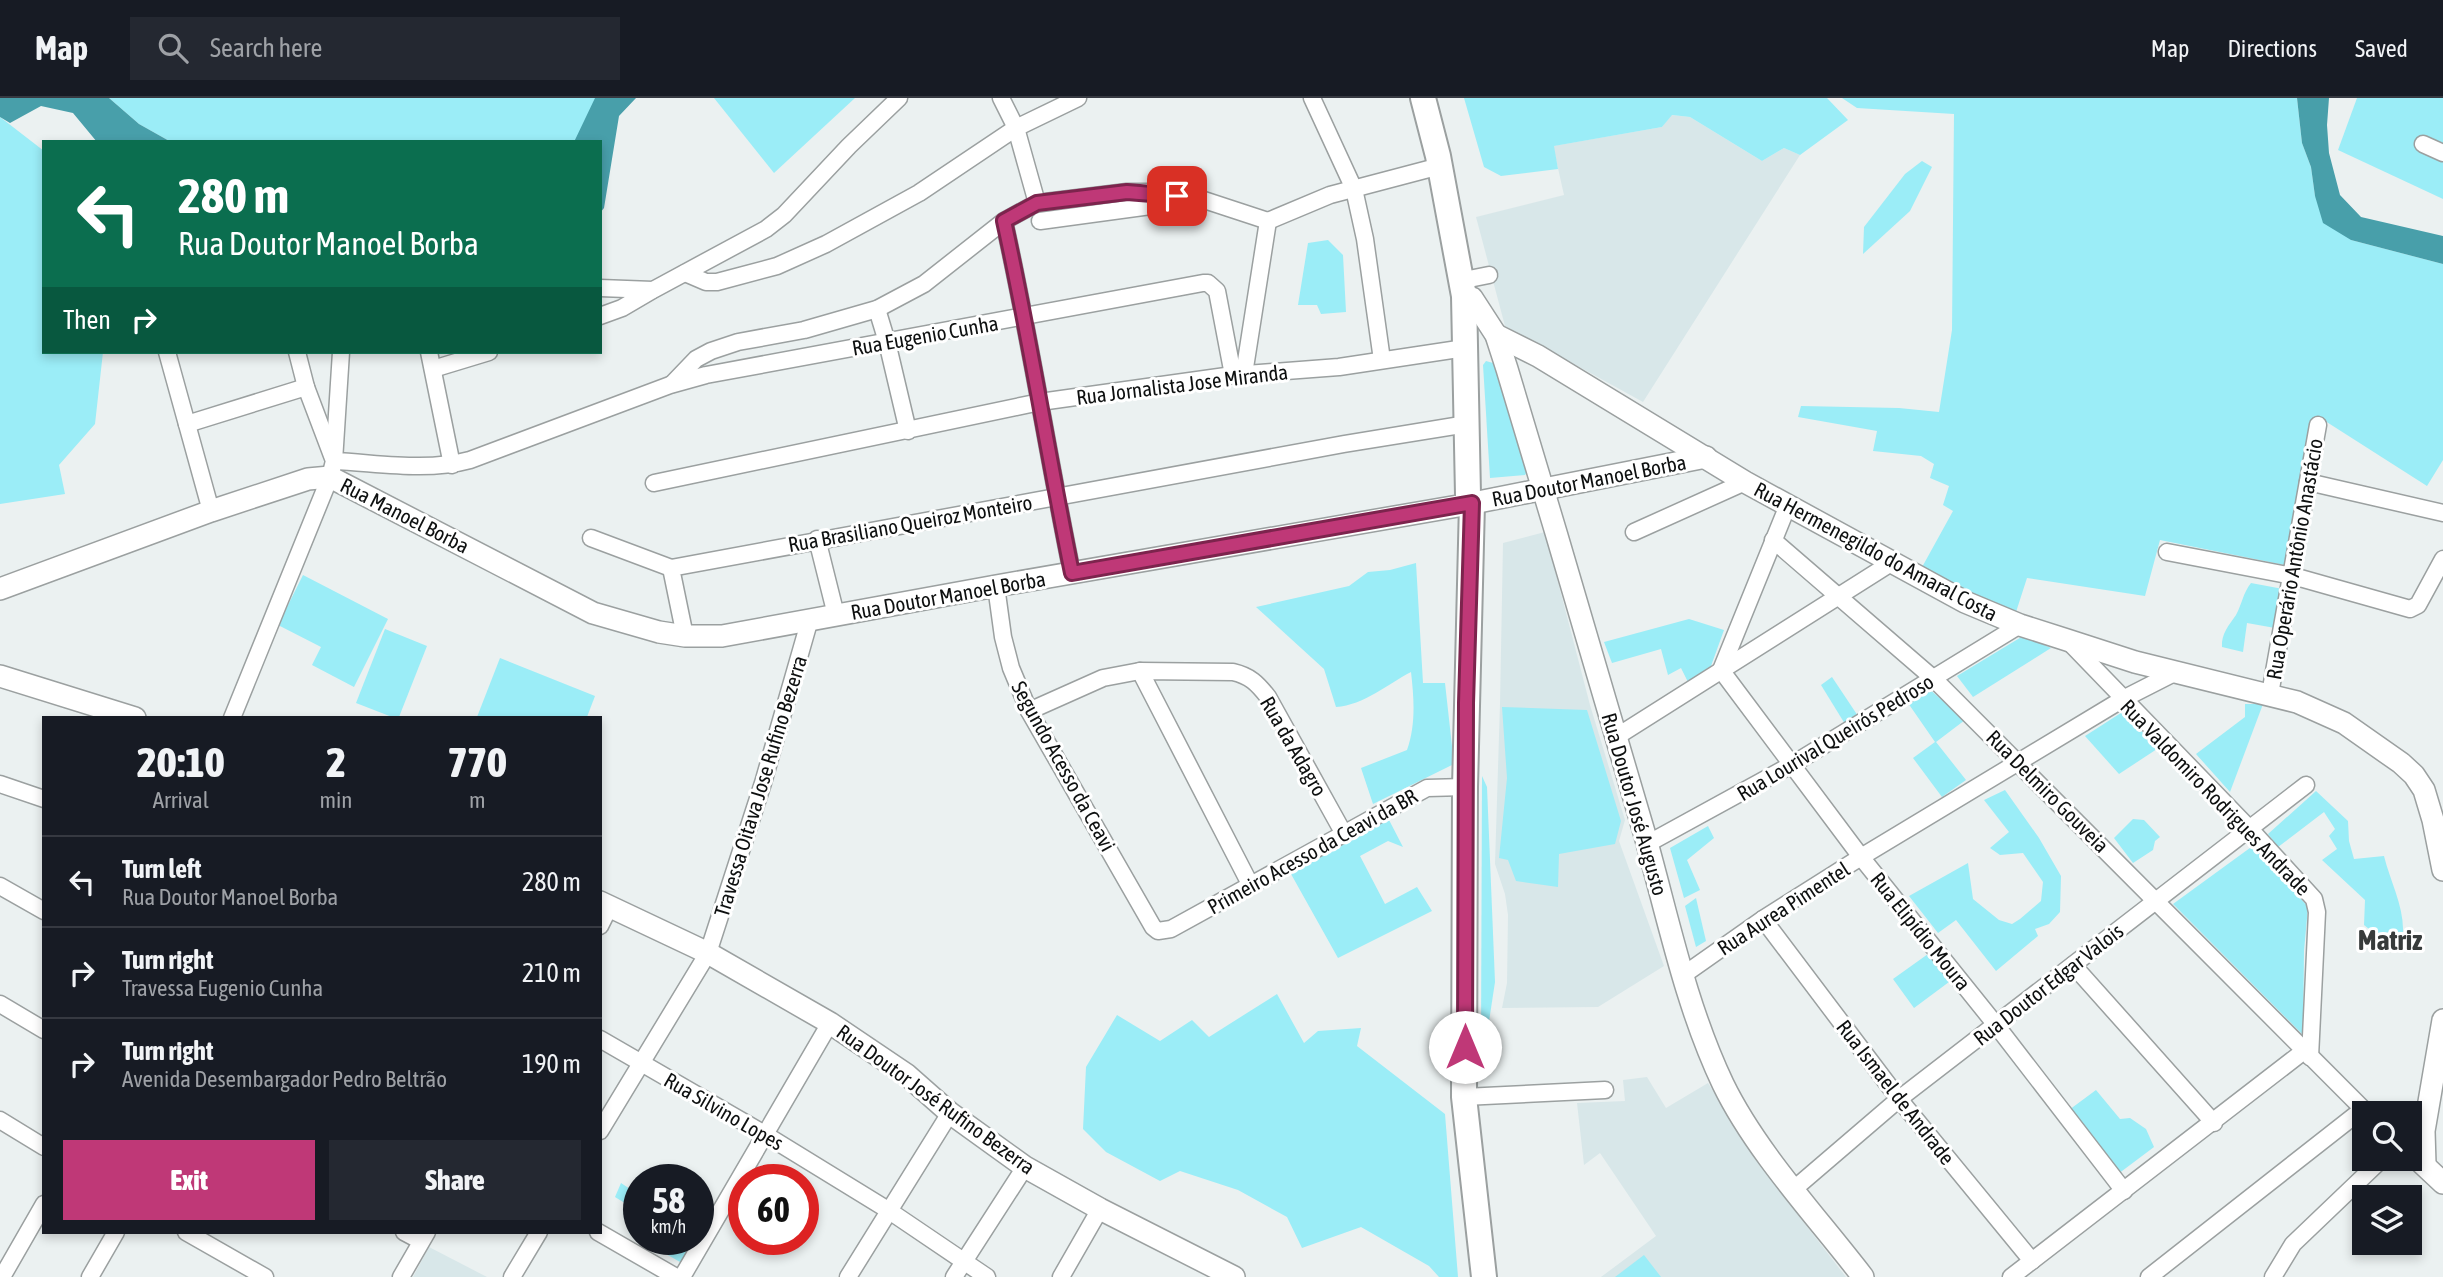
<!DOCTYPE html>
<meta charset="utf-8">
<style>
body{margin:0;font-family:"Asap Condensed",sans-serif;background:#242831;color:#f1f3f6;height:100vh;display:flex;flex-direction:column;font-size:26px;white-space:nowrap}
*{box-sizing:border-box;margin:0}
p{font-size:23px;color:#9ea1a6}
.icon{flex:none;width:38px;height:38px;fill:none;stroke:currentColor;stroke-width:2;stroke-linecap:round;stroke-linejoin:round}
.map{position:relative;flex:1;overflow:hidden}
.details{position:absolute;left:42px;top:618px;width:560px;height:518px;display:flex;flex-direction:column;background:#171b24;border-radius:0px;box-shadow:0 4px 10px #0003}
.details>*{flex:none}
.top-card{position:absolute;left:42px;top:42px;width:560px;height:214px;border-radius:0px;box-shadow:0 4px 10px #0003;background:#0b6e4f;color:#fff;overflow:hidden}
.buttons{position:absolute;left:2352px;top:1003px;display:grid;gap:14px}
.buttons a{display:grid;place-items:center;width:70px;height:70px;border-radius:0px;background:#171b24;box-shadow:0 4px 10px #0003;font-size:35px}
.speed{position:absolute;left:623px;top:1066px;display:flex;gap:14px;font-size:35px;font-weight:700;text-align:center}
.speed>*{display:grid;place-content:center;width:91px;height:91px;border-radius:50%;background:#171b24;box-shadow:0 4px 10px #0003;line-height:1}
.speed small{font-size:18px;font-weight:400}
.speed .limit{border:10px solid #d22;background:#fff;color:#111}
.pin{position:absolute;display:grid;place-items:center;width:60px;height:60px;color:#fff;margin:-30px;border-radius:14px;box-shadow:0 4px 10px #0006}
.me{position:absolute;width:77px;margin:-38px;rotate:0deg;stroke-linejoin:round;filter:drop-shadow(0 0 5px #0008)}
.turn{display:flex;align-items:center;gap:24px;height:147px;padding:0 21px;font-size:32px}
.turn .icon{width:91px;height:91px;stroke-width:2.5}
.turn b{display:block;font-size:49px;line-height:60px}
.then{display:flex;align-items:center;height:66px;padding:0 21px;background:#0003;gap:14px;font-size:26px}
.eta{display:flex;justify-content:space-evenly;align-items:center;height:119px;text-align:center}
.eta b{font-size:42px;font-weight:800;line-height:49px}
.primary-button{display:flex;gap:14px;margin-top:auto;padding:14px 21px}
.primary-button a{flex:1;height:80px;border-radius:0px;background:#bf3877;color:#fff;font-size:28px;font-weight:800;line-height:80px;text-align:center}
.primary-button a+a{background:#242831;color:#f1f3f6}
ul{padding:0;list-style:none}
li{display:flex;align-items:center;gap:21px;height:91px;padding:0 21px;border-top:2px solid #363941}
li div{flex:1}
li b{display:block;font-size:26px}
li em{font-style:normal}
header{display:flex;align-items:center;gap:42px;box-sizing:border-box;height:98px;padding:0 35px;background:#171b24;border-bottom:2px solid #363941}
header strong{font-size:33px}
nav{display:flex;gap:38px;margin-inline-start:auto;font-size:24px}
.search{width:490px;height:63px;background:#242831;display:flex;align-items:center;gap:18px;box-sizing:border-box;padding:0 24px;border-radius:0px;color:#9ea1a6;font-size:26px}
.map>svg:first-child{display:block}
.built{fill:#d8e7e9}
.green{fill:#9bedf7}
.water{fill:#489faa}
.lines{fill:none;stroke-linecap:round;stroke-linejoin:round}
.street-casing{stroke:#9ba0a0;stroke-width:19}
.secondary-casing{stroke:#9ba0a0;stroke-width:24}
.primary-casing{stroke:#9ba0a0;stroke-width:28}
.street{stroke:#fff;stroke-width:16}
.secondary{stroke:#fff;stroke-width:21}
.primary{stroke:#fff;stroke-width:24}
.route-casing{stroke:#7c244d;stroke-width:18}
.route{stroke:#bf3877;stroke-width:12}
.labels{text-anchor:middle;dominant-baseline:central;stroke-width:6;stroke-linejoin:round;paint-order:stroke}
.street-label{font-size:21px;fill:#0e1010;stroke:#fff}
.district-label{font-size:28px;font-weight:bold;fill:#373b3b;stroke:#fff}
</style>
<header>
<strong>Map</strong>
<div class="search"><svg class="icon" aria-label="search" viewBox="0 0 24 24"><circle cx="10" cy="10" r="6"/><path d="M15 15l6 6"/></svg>Search here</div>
<nav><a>Map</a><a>Directions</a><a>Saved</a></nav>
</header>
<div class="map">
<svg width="2443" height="1179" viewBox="0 0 2443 1179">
<rect width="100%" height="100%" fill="#ebf1f1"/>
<g class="built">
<polygon points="1671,17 1690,19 1762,63 1784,50 1800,57 1643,304 1505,228 1476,119 1564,97 1553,48 1662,29"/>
<polygon points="1545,434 1590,607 1625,722 1619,743 1664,868 1598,909 1502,910 1507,885 1508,817 1505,796 1495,766 1500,606 1503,445"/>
<polygon points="1647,979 1666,1010 1708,985 1758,1065 1846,1179 1601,1179 1656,1138 1600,1055 1584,1067 1577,1005 1625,1003 1623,982"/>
<polygon points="429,1149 487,1179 413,1179"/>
</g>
<g class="green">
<polygon points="109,0 603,0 580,44 171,44 139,26"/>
<polygon points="714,0 855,0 774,75"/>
<polygon points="1464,0 1827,0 1848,22 1800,57 1784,50 1762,63 1690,19 1672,17 1662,29 1554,48 1558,71 1501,78 1484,69"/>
<polygon points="1842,0 2297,0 2302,45 2311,69 2315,98 2351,142 2443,166 2443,362 2427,388 2322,321 2289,468 2160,442 2145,498 2027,480 2016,514 1986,505 1921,471 1953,413 1943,407 1949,388 1930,380 1934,366 1921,358 1873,353 1877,333 1798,319 1801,308 1899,310 1939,314 1952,232 1954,16 1857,10"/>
<polygon points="2357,0 2443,0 2443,101 2338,52"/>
<polygon points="0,19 44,53 44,254 103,254 95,326 59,367 65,396 0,406"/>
<polygon points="1922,63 1932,69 1910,113 1863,156 1864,129 1905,76"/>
<polygon points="1328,142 1343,157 1346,214 1321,216 1317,207 1298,207 1308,145"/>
<polygon points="1486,263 1493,265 1528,372 1525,377 1490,380 1483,267"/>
<path d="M1416 465 1423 585H1445L1454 666 1373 706 1361 670 1407 652C1416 627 1414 600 1411 574 1388 586 1364 607 1336 609L1324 571 1256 509 1349 488 1368 474 1390 472Z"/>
<polygon points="303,477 388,521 354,589 312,567 321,549 278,527"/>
<path d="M2251 485 2283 491 2275 530 2247 525 2243 554 2222 549C2221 536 2229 527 2236 517 2242 506 2243 495 2251 485Z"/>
<polygon points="1689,521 1724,532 1711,568 1688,584 1681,570 1668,577 1661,551 1612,565 1604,544"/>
<polygon points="385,531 427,548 399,619 392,619 356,605"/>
<polygon points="2023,538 2051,550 1973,599 1957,578"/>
<polygon points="500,560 595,598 587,619 477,619"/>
<polygon points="1832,579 1858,618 1845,626 1821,587"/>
<polygon points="1928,590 1965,622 1936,644 1966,682 1942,699 1913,660 1935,644 1908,605"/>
<polygon points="2245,606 2263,606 2230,694 2196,656 2245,619"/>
<polygon points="1502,609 1587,612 1621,723 1615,746 1559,756 1558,789 1516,783 1508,762 1499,760 1507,680"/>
<polygon points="2124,613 2157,651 2119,676 2085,638"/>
<polygon points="1482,678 1487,689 1495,884 1488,930 1481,943"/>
<polygon points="2005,692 2039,740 2061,778 2060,814 2049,826 2035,831 2038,838 1996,873 1956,822 1938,835 1909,798 1968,765 1973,801 1999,822 2012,826 2020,821 2041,803 2043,784 2023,755 2000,757 1990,750 2009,734 1984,702"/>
<path d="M2316 693 2348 723 2349 743 2354 761 2384 758C2390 783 2404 808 2403 834L2374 835 2364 827 2365 802 2322 762 2337 751 2329 738 2335 731 2324 714 2278 749 2268 736Z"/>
<polygon points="1388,720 1403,749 1388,743 1360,758 1385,806 1417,789 1432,813 1338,860 1291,776"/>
<polygon points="2133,721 2144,722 2160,739 2155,743 2153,752 2133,765 2114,740"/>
<polygon points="1708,728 1714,740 1687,762 1700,792 1684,800 1670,750"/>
<polygon points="2254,747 2308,809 2304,853 2303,937 2173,806"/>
<polygon points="1696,800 1706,843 1696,849 1685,808"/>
<polygon points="1928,856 1949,884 1914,910 1893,881"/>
<polygon points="1277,896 1304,945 1318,933 1361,930 1357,948 1445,1016 1458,1179 1439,1179 1429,1168 1361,1129 1302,1150 1287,1119 1238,1092 1180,1073 1160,1083 1106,1054 1083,1031 1086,969 1117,917 1160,943 1192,922 1209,939"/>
<polygon points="2096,992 2120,1021 2130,1020 2146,1031 2154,1049 2118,1076 2069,1012"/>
<polygon points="621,1085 639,1097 639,1140 629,1135 636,1112 615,1099"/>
<polygon points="640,1141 697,1141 680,1164"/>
<polygon points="1644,1157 1661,1179 1615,1179"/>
</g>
<g class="water">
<polygon points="0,0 109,0 139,26 171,44 97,44 73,15 41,8 10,25 0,19"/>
<polygon points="595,0 636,0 619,18 604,110 600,115 600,44 574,44"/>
<polygon points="2297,0 2329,0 2327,27 2329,55 2340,97 2361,119 2443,138 2443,166 2351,142 2323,125 2315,98 2311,69 2302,45"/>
</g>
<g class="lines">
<g class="street-casing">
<g id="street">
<polyline points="1001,0 1016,30 1037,105"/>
<polyline points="1312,0 1354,91 1365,141 1382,262"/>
<polyline points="2423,46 2443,55"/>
<path d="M1004 123C1030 240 1048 358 1072 475"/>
<polyline points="1040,123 1180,104"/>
<polyline points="1268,123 1330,97 1440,68"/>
<polyline points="685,175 706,184 717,184 777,168 826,146 919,95 1016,30 1078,0"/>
<polyline points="1469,181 1489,177"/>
<polyline points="600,190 653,192 766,131 784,117 849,48 899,0"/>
<polyline points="877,211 887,244 908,333"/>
<polyline points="600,218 622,210 651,193"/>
<polyline points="167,254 211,413"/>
<path d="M341 254 334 363C379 365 426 374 470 362L670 287 706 277 1203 185H1208L1217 193 1233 277"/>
<polyline points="429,254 452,367"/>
<polyline points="433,271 489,254"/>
<polyline points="1244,276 1268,123"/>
<polyline points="672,286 696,261 711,253 738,244 804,232 877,211 924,186 1004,123 1037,105 1127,94 1153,94 1201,101 1268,123"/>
<polyline points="187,326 306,289"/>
<polyline points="2308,384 2443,415"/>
<polyline points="654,385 1040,304 1233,277 1339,269 1465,250"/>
<polyline points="1788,407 1721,572 1861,759 1996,927 2124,1093"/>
<polyline points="1634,434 1745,384"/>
<polyline points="591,440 671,470"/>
<polyline points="817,441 836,517"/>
<polyline points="1773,442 1934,581 2367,1015"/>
<polyline points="2167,454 2293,478 2410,511 2418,507 2443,461"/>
<polyline points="996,488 1003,539 1011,570 1029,613 1153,829 1158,833 1171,831 1427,690 1465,689"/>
<polyline points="685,538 671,470 1344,346 1467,326"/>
<polyline points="2068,543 2249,730 2314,801 2317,814 2310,959"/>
<polyline points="1140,573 1250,786"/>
<polyline points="2270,596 2318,327"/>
<path d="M1029 613 1103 580 1140 573 1233 574C1250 578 1257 585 1268 599L1344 736"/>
<polyline points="232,620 330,379 334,363 306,289 297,254"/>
<polyline points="1616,639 1891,465"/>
<polyline points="0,686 44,701"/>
<polyline points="1647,746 1793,666 2020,527"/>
<polyline points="0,788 44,813"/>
<polyline points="1763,821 1899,1001 2032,1163"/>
<polyline points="600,828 610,808"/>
<polyline points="2073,867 2214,1025"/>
<polyline points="1682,878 1763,821 1861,759 2123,601 2176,574"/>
<polyline points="0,906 44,932"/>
<polyline points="600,941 766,1037 888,1112 987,1179"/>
<polyline points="1464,999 1605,992"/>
<polyline points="0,1022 44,1049"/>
<polyline points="600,1033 708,855 763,685 810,521"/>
<polyline points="1794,1091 1899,1001 2306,687"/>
<polyline points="186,1134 265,1179"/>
<polyline points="404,1134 421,1143"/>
<polyline points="598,1134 676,1179"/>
<polyline points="2,1179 44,1106"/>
<polyline points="90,1179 116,1134"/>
<polyline points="401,1179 427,1134"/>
<polyline points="512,1179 539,1134"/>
<polyline points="682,1179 830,925"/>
<polyline points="848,1179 950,1015"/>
<polyline points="954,1179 1025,1069"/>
<polyline points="1061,1179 1100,1111"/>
<polyline points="2011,1179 2304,953"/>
<polyline points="2149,1179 2363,1011"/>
<polyline points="2273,1179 2293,1146 2383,1060"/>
</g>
</g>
<g class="secondary-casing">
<g id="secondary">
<path d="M1472 200 1496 237 1507 271C1554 425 1598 579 1644 734 1668 819 1685 906 1723 986 1756 1054 1817 1119 1863 1179"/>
<polyline points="1496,237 1538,258 1745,384 1965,504 2020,527 2067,542 2135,564 2297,604 2344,625 2401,665 2414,677 2424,692 2433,722 2443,772"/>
<polyline points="0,491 211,413 308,381 330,379 593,515 659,534 685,538 722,538 996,488 1458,408 1706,359"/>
<polyline points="0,578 135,620"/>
<polyline points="600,804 708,855 830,925 907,977 950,1015 1025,1069 1100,1111 1234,1179"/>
<polyline points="2410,1054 2443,1085"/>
<polyline points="2425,1066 2424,1033 2443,922"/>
</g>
</g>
<g class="primary-casing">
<polyline id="primary" points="1423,0 1438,58 1464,198 1468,397 1472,405 1465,689 1464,999 1484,1179"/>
</g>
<use href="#street" class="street"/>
<use href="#secondary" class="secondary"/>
<use href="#primary" class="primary"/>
</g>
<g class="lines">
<g class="route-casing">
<path id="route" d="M1177 98 1127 94 1037 105 1004 123C1030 240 1048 358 1072 475L1472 405 1466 605 1465 949"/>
</g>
<use href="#route" class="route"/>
</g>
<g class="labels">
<g class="street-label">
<text transform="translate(925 237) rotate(-10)">Rua Eugenio Cunha</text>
<text transform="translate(1182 286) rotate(-7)">Rua Jornalista Jose Miranda</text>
<text transform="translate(1589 382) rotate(-11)">Rua Doutor Manoel Borba</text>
<text transform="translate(405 417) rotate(27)">Rua Manoel Borba</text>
<text transform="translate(910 425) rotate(-10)">Rua Brasiliano Queiroz Monteiro</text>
<text transform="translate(1876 453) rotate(28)">Rua Hermenegildo do Amaral Costa</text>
<text transform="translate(2294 461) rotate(-80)">Rua Operário Antônio Anastácio</text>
<text transform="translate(948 497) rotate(-10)">Rua Doutor Manoel Borba</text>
<text transform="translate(1835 639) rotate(-31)">Rua Lourival Queirós Pedroso</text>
<text transform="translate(1294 648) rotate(60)">Rua da Adagro</text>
<text transform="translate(1064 668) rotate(61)">Segundo Acesso da Ceavi</text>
<text transform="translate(760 688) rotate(-73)">Travessa Oitava Jose Rufino Bezerra</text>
<text transform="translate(2048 693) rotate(45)">Rua Delmiro Gouveia</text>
<text transform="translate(2216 699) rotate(46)">Rua Valdomiro Rodrigues Andrade</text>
<text transform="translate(1635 706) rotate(74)">Rua Doutor José Augusto</text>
<text transform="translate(1312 753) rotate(-29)">Primeiro Acesso da Ceavi da BR</text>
<text transform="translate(1783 810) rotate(-33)">Rua Aurea Pimentel</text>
<text transform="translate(1921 833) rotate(51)">Rua Elipídio Moura</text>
<text transform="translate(2048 886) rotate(-38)">Rua Doutor Edgar Valois</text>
<text transform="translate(1896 994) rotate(52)">Rua Ismael de Andrade</text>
<text transform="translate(936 1001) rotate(36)">Rua Doutor José Rufino Bezerra</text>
<text transform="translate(724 1013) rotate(30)">Rua Silvino Lopes</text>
</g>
<g class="district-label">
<text x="2390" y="842">Matriz</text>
</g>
</g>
</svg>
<div class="buttons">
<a><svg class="icon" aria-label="search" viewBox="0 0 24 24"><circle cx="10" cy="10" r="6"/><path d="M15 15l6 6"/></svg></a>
<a><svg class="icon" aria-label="layers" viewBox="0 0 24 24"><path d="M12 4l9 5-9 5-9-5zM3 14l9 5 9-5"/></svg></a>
</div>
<div class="speed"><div>58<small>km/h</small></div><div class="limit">60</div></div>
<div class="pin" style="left:1177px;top:98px;background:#d93025"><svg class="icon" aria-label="arrive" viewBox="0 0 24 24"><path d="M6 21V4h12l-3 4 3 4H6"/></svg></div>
<svg class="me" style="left:1465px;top:949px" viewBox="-20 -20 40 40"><circle r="19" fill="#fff"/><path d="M0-13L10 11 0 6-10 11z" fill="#bf3877"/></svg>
<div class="top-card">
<div class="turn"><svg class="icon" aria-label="left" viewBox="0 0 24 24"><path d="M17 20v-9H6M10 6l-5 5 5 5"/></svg><div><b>280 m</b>Rua Doutor Manoel Borba</div></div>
<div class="then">Then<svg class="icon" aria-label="right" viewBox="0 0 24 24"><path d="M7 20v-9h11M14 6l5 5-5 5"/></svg></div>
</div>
<section class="details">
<div class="eta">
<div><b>20:10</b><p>Arrival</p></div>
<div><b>2</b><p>min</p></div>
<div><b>770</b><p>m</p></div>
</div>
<ul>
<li><svg class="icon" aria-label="left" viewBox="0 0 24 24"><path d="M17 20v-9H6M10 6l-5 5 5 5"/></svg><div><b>Turn left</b><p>Rua Doutor Manoel Borba</p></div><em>280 m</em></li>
<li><svg class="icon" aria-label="right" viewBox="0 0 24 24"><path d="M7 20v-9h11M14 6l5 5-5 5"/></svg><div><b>Turn right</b><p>Travessa Eugenio Cunha</p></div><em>210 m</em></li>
<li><svg class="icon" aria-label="right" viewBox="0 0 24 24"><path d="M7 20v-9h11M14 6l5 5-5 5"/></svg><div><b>Turn right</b><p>Avenida Desembargador Pedro Beltrão</p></div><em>190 m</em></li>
</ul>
<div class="primary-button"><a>Exit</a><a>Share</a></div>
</section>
</div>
